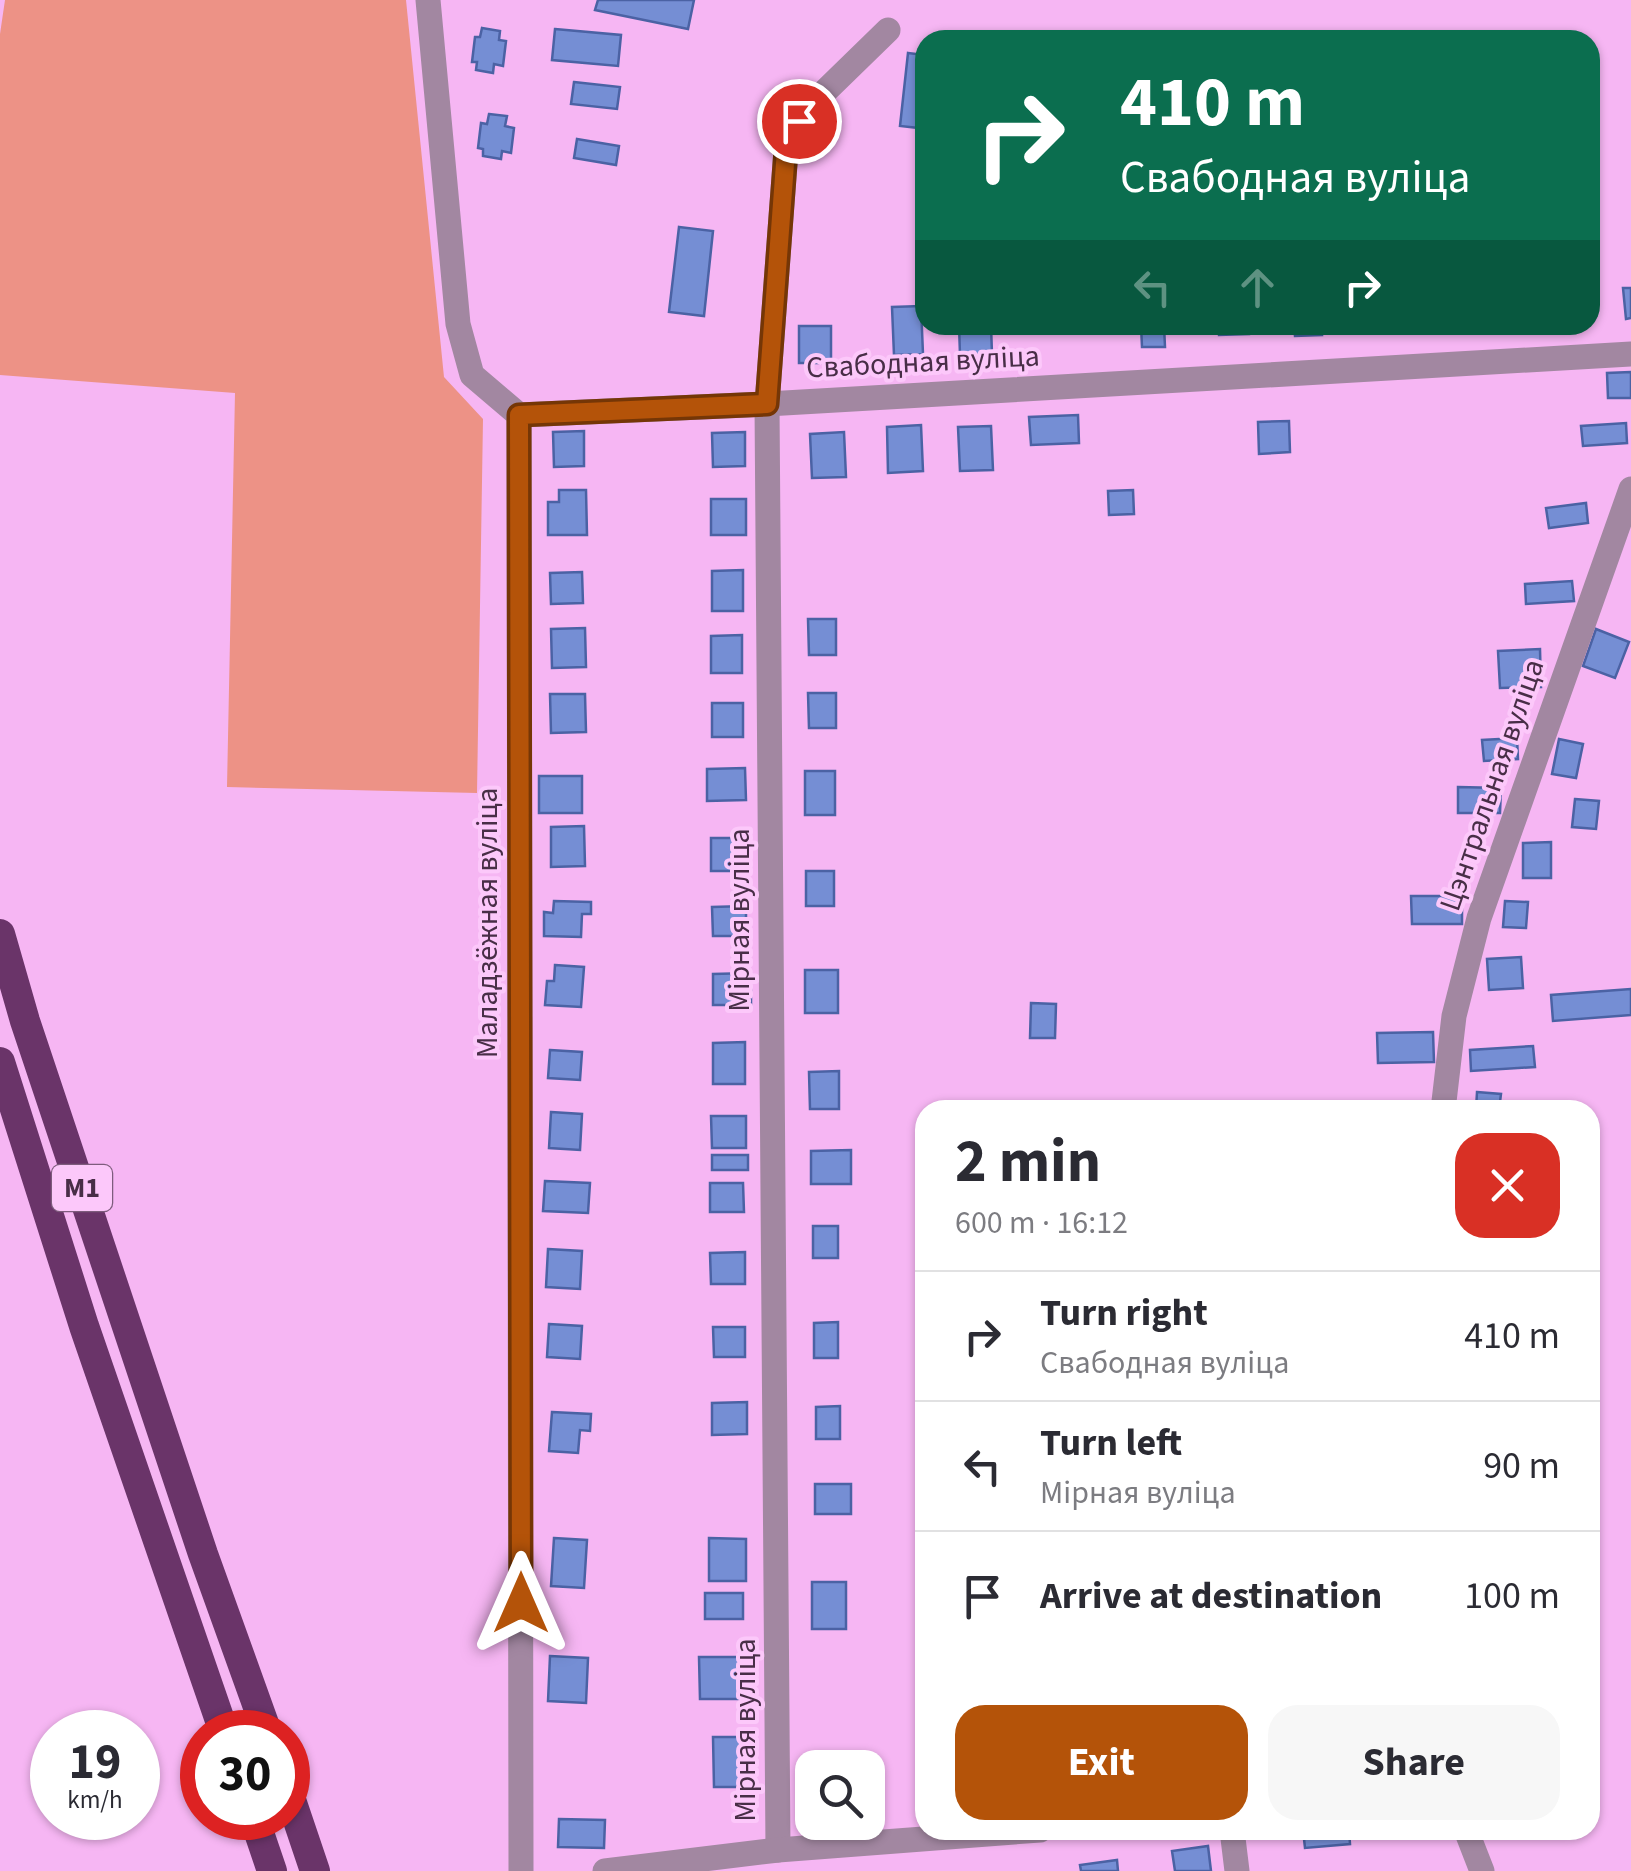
<!DOCTYPE html>
<meta charset="utf-8">
<style>
body{margin:0;font-family:"Source Sans 3",sans-serif;background:#f7f7f7;color:#2b2b33;height:100vh;display:flex;flex-direction:column;font-size:38px;white-space:nowrap}
*{box-sizing:border-box;margin:0}
p{font-size:32px;color:#7c7c81}
.icon{flex:none;width:55px;height:55px;fill:none;stroke:currentColor;stroke-width:2;stroke-linecap:round;stroke-linejoin:round}
.map{position:relative;flex:1;overflow:hidden}
.drawer{position:absolute;left:915px;top:1100px;width:685px;height:740px;display:flex;flex-direction:column;background:#fff;border-radius:30px;box-shadow:0 2px 8px #0004}
.drawer>*{flex:none}
.banner{position:absolute;left:915px;top:30px;width:685px;height:305px;border-radius:30px;box-shadow:0 2px 8px #0004;background:#0b6e4f;color:#fff;overflow:hidden}
.controls{position:absolute;left:795px;top:1750px;display:grid;gap:20px}
.controls a{display:grid;place-items:center;width:90px;height:90px;border-radius:20px;background:#fff;box-shadow:0 2px 8px #0004;font-size:50px}
.speed{position:absolute;left:30px;top:1710px;display:flex;gap:20px;font-size:50px;font-weight:700;text-align:center}
.speed>*{display:grid;place-content:center;width:130px;height:130px;border-radius:50%;background:#fff;box-shadow:0 2px 8px #0004;line-height:1}
.speed small{font-size:25px;font-weight:400}
.speed .limit{border:15px solid #d22;background:#fff;color:#111}
.pin{position:absolute;display:grid;place-items:center;width:85px;height:85px;color:#fff;margin:-42px;border:5px solid #fff;border-radius:50%;box-shadow:0 2px 10px #0007}
.me{position:absolute;width:110px;margin:-55px;rotate:0deg;stroke-linejoin:round;filter:drop-shadow(0 0 8px #0008)}
.turn{display:flex;align-items:center;gap:35px;height:210px;padding:0 40px;font-size:45px}
.turn .icon{width:130px;height:130px;stroke-width:2.5}
.turn b{display:block;font-size:70px;line-height:85px}
.lanes{display:flex;align-items:center;height:95px;padding:0 40px;background:#0003;justify-content:center;gap:50px;direction:ltr}
.lanes .off{opacity:.35}
.round{display:grid;place-items:center;flex:none;width:105px;height:105px;border-radius:30px;background:#f7f7f7}
.overview{display:flex;align-items:center;justify-content:space-between;height:170px;padding:0 40px}
h1{font-size:60px;font-weight:700;line-height:75px}
.primary-button{display:flex;gap:20px;margin-top:auto;padding:20px 40px}
.primary-button a{flex:1;height:115px;border-radius:30px;background:#b45309;color:#fff;font-size:40px;font-weight:700;line-height:115px;text-align:center}
.primary-button a+a{background:#f7f7f7;color:#2b2b33}
ul{padding:0;list-style:none}
li{display:flex;align-items:center;gap:30px;height:130px;padding:0 40px;border-top:2px solid #e1e1e2}
li div{flex:1}
li b{display:block;font-size:38px}
li em{font-style:normal}
.map>svg:first-child{display:block}
.green{fill:#ed9286}
.building{fill:#758ed4;stroke:#4b62a4;stroke-width:2.5}
.lines{fill:none;stroke-linecap:round;stroke-linejoin:round}
.minor{stroke:#a287a1;stroke-width:25}
.highway{stroke:#6a3469;stroke-width:30}
.route-casing{stroke:#753606;stroke-width:25}
.route{stroke:#b45309;stroke-width:18}
.labels{text-anchor:middle;dominant-baseline:central;stroke-width:8;stroke-linejoin:round;paint-order:stroke}
.shield{fill:#fcc8fa;stroke:#7e5c7d;stroke-width:2.5}
.shield-label{font-size:28px;font-weight:bold;fill:#482e47}
.street-label{font-size:30px;fill:#482e47;stroke:#fcc8fa}
</style>
<div class="map">
<svg width="1631" height="1871" viewBox="0 0 1631 1871">
<rect width="100%" height="100%" fill="#f6b6f3"/>
<polygon class="green" points="5,0 406,0 444,377 483,419 477,793 227,787 235,393 0,375 0,34"/>
<g class="building">
<polygon points="598,0 694,0 688,29 595,10"/>
<polygon points="482,28 500,31 499,40 506,41 503,66 494,64 493,73 476,70 477,62 472,62 475,37 480,37"/>
<polygon points="555,29 621,35 618,66 552,60"/>
<polygon points="908,53 925,55 919,128 900,126"/>
<polygon points="574,82 620,87 617,109 571,104"/>
<polygon points="489,114 507,116 505,126 514,128 511,153 502,151 501,159 483,156 483,149 478,148 481,123 487,124"/>
<polygon points="577,139 619,146 616,165 574,158"/>
<polygon points="679,227 713,231 704,316 669,312"/>
<polygon points="1623,288 1631,288 1631,318 1626,319"/>
<polygon points="921,306 923,354 894,355 892,307"/>
<polygon points="959,325 991,325 992,354 960,355"/>
<polygon points="1141,325 1164,325 1165,347 1142,347"/>
<polygon points="1218,325 1249,325 1249,334 1219,335"/>
<polygon points="1294,325 1321,325 1322,335 1295,336"/>
<rect x="799" y="326" width="32" height="37"/>
<polygon points="1631,372 1631,398 1608,398 1607,373"/>
<polygon points="1078,415 1079,443 1031,445 1029,417"/>
<polygon points="1289,421 1290,452 1259,454 1258,422"/>
<polygon points="1626,423 1627,443 1583,446 1581,426"/>
<polygon points="921,425 923,471 888,473 887,427"/>
<polygon points="991,426 993,470 960,471 958,427"/>
<polygon points="584,431 584,466 554,467 553,432"/>
<polygon points="745,432 745,466 713,467 712,433"/>
<polygon points="844,432 846,477 812,478 810,434"/>
<polygon points="559,490 586,490 587,535 548,535 548,502 559,502"/>
<polygon points="1133,490 1134,514 1109,515 1108,491"/>
<rect x="711" y="499" width="35" height="36"/>
<polygon points="1586,503 1588,523 1549,528 1546,508"/>
<polygon points="743,570 743,611 712,611 712,571"/>
<polygon points="582,572 583,603 551,604 550,573"/>
<polygon points="1572,581 1574,601 1526,604 1525,584"/>
<polygon points="808,619 836,619 836,655 809,655"/>
<polygon points="585,628 586,667 552,668 551,629"/>
<polygon points="1596,629 1629,642 1615,678 1583,666"/>
<polygon points="742,635 742,673 711,673 711,636"/>
<polygon points="1540,649 1541,687 1500,688 1498,651"/>
<polygon points="808,693 836,693 836,728 809,728"/>
<polygon points="550,694 585,694 586,732 551,733"/>
<rect x="712" y="703" width="31" height="34"/>
<polygon points="1517,738 1518,759 1484,761 1482,740"/>
<polygon points="1559,739 1583,744 1576,778 1552,774"/>
<polygon points="745,768 746,800 707,801 707,769"/>
<rect x="805" y="771" width="30" height="44"/>
<rect x="539" y="776" width="43" height="37"/>
<polygon points="1458,787 1501,788 1500,813 1458,813"/>
<polygon points="1575,799 1599,801 1596,829 1572,827"/>
<polygon points="584,826 585,866 551,867 551,827"/>
<rect x="711" y="838" width="33" height="33"/>
<polygon points="1551,842 1551,878 1523,878 1523,843"/>
<rect x="806" y="871" width="28" height="35"/>
<polygon points="1411,896 1462,896 1462,924 1412,924"/>
<polygon points="554,901 591,902 591,914 582,914 581,937 544,936 544,912 553,913"/>
<polygon points="1505,901 1528,902 1526,928 1503,927"/>
<polygon points="746,906 746,936 713,936 712,907"/>
<polygon points="1521,957 1523,988 1489,990 1487,959"/>
<polygon points="555,965 584,967 581,1007 545,1005 547,981 554,981"/>
<rect x="805" y="970" width="33" height="43"/>
<polygon points="751,973 751,1005 713,1005 713,974"/>
<polygon points="1631,989 1631,1015 1553,1021 1551,995"/>
<polygon points="1031,1003 1056,1004 1055,1038 1030,1038"/>
<polygon points="1433,1032 1434,1062 1378,1063 1377,1033"/>
<polygon points="745,1042 745,1084 713,1084 713,1043"/>
<polygon points="1533,1046 1535,1067 1471,1071 1470,1050"/>
<polygon points="550,1050 582,1052 580,1080 548,1078"/>
<polygon points="839,1071 839,1109 810,1109 809,1072"/>
<polygon points="1477,1092 1501,1094 1499,1110 1476,1110"/>
<polygon points="551,1112 582,1114 580,1150 549,1148"/>
<polygon points="711,1116 746,1116 746,1148 712,1148"/>
<polygon points="851,1150 851,1184 811,1184 811,1151"/>
<rect x="712" y="1155" width="36" height="15"/>
<polygon points="545,1181 590,1183 588,1213 543,1211"/>
<polygon points="710,1183 743,1183 744,1212 710,1212"/>
<rect x="813" y="1226" width="25" height="32"/>
<polygon points="548,1249 582,1251 580,1289 546,1287"/>
<polygon points="745,1252 745,1284 711,1284 710,1253"/>
<polygon points="838,1322 838,1358 814,1358 814,1323"/>
<polygon points="549,1324 582,1326 580,1359 547,1357"/>
<polygon points="713,1327 745,1327 745,1357 714,1357"/>
<polygon points="747,1402 747,1434 712,1435 712,1403"/>
<polygon points="840,1406 840,1439 816,1439 816,1407"/>
<polygon points="552,1412 591,1414 590,1431 580,1430 578,1453 549,1451"/>
<rect x="815" y="1484" width="36" height="30"/>
<polygon points="554,1538 587,1540 584,1588 551,1586"/>
<polygon points="709,1538 746,1539 746,1581 709,1581"/>
<rect x="812" y="1582" width="34" height="47"/>
<rect x="705" y="1593" width="38" height="26"/>
<polygon points="550,1656 588,1658 586,1703 548,1701"/>
<polygon points="699,1657 745,1657 745,1699 700,1699"/>
<polygon points="713,1737 747,1737 748,1787 714,1787"/>
<polygon points="559,1819 605,1820 604,1848 558,1847"/>
<polygon points="1303,1830 1349,1830 1350,1844 1305,1848"/>
<polygon points="1208,1846 1211,1871 1175,1871 1172,1851"/>
<polygon points="1117,1860 1118,1871 1081,1871 1080,1865"/>
</g>
<g class="lines">
<g class="minor">
<polyline points="428,0 458,324 472,375 519,415 521,1871"/>
<polyline points="519,415 767,404 1631,354"/>
<polyline points="1443,1110 1454,1016 1479,918 1631,489"/>
<polyline points="1232,1830 1237,1871"/>
<polyline points="1466,1830 1482,1871"/>
<polyline points="778,1850 767,404 787,137 811,105 888,30"/>
<polyline points="605,1871 778,1850 1040,1830"/>
</g>
<g class="highway">
<polyline points="0,934 25,1021 203,1554 267,1732"/>
<polyline points="0,1062 84,1326 224,1732"/>
<polyline points="288,1791 315,1871"/>
<polyline points="254,1818 272,1871"/>
</g>
</g>
<g class="lines">
<g class="route-casing">
<polyline id="route" points="521,1603 519,415 767,404 787,137 799,121"/>
</g>
<use href="#route" class="route"/>
</g>
<g class="labels">
<rect class="shield" x="52" y="1165" width="60" height="46" rx="8"/>
<g class="shield-label">
<text x="82" y="1188">М1</text>
</g>
<g class="street-label">
<text transform="translate(923 362) rotate(-3)">Свабодная вуліца</text>
<text transform="translate(1492 785) rotate(-71)">Цэнтральная вуліца</text>
<text transform="translate(739 920) rotate(-90)">Мірная вуліца</text>
<text transform="translate(487 923) rotate(-90)">Маладзёжная вуліца</text>
<text transform="translate(745 1730) rotate(-90)">Мірная вуліца</text>
</g>
</g>
</svg>
<div class="controls">
<a><svg class="icon" aria-label="search" viewBox="0 0 24 24"><circle cx="10" cy="10" r="6"/><path d="M15 15l6 6"/></svg></a>
</div>
<div class="speed"><div>19<small>km/h</small></div><div class="limit">30</div></div>
<div class="pin" style="left:799px;top:121px;background:#d93025"><svg class="icon" aria-label="arrive" viewBox="0 0 24 24"><path d="M6 21V4h12l-3 4 3 4H6"/></svg></div>
<svg class="me" style="left:521px;top:1603px" viewBox="-20 -20 40 40"><path d="M0-17L14 15 0 8-14 15z" fill="#b45309" stroke="#fff" stroke-width="4"/></svg>
<div class="banner">
<div class="turn"><svg class="icon" aria-label="right" viewBox="0 0 24 24"><path d="M7 20v-9h11M14 6l5 5-5 5"/></svg><div><b>410 m</b>Свабодная вуліца</div></div>
<div class="lanes"><svg class="icon off" aria-label="left" viewBox="0 0 24 24"><path d="M17 20v-9H6M10 6l-5 5 5 5"/></svg><svg class="icon off" aria-label="ahead" viewBox="0 0 24 24"><path d="M12 20V5M6 11l6-6 6 6"/></svg><svg class="icon" aria-label="right" viewBox="0 0 24 24"><path d="M7 20v-9h11M14 6l5 5-5 5"/></svg></div>
</div>
<section class="drawer">
<div class="overview"><div><h1>2 min</h1><p>600 m · 16:12</p></div><a class="round" style="background:#d93025;color:#fff"><svg class="icon" aria-label="close" viewBox="0 0 24 24"><path d="M6 6l12 12M18 6L6 18"/></svg></a></div>
<ul>
<li><svg class="icon" aria-label="right" viewBox="0 0 24 24"><path d="M7 20v-9h11M14 6l5 5-5 5"/></svg><div><b>Turn right</b><p>Свабодная вуліца</p></div><em>410 m</em></li>
<li><svg class="icon" aria-label="left" viewBox="0 0 24 24"><path d="M17 20v-9H6M10 6l-5 5 5 5"/></svg><div><b>Turn left</b><p>Мірная вуліца</p></div><em>90 m</em></li>
<li><svg class="icon" aria-label="arrive" viewBox="0 0 24 24"><path d="M6 21V4h12l-3 4 3 4H6"/></svg><div><b>Arrive at destination</b></div><em>100 m</em></li>
</ul>
<div class="primary-button"><a>Exit</a><a>Share</a></div>
</section>
</div>
